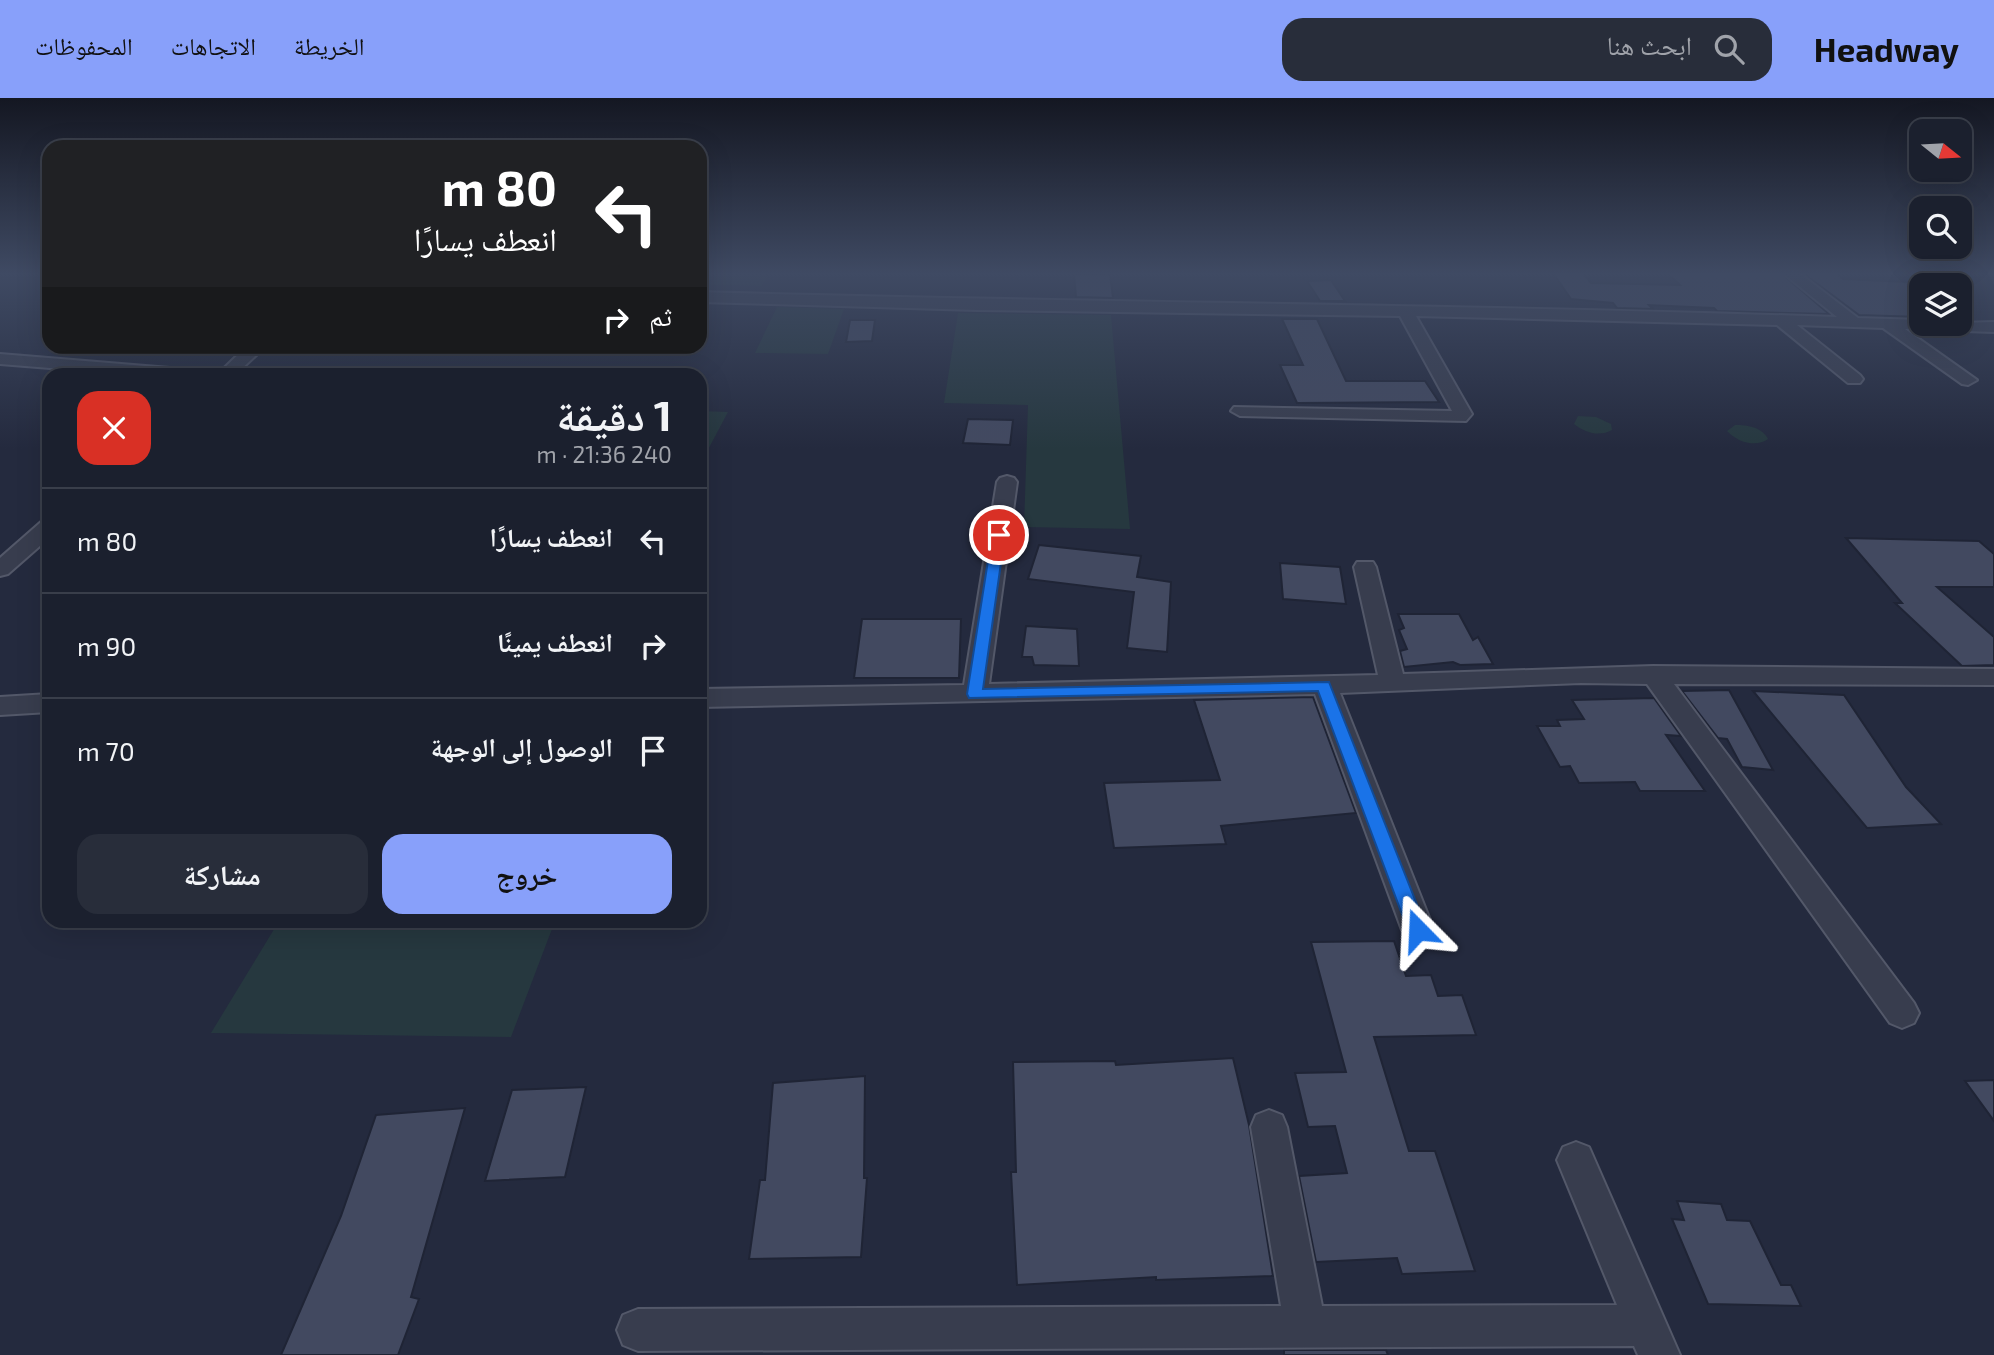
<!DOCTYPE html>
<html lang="ar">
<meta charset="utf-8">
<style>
body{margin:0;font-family:"Exo 2","Noto Naskh Arabic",sans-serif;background:#282d3a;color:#f1f3f6;direction:rtl;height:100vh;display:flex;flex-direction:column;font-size:26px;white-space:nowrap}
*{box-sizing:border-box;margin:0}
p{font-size:23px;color:#a0a3aa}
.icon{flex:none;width:38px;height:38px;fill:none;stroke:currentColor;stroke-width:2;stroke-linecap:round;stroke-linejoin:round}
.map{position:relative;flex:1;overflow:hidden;direction:ltr}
.panel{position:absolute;left:42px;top:270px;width:665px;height:560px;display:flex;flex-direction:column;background:#1b202e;border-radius:21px;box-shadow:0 7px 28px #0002,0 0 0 2px #393e4a;direction:rtl}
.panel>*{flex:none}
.guide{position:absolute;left:42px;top:42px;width:665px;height:214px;border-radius:21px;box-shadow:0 7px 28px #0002,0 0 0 2px #393e4a;direction:rtl;background:#202124;color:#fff;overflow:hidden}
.needle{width:46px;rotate:108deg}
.controls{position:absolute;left:1909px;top:21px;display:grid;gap:14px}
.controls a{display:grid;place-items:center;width:63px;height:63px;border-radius:14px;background:#1b202e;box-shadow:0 7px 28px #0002,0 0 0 2px #393e4a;font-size:35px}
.pin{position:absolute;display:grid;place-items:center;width:60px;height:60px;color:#fff;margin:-30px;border:4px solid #fff;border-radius:50%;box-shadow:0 2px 7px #0007}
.me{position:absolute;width:77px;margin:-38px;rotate:339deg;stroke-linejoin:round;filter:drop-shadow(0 0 5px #0008)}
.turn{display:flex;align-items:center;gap:24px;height:147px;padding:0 35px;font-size:32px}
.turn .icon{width:91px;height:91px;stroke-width:2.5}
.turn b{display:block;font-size:49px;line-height:60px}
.then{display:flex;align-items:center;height:66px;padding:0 35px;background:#0003;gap:14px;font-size:26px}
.round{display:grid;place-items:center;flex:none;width:74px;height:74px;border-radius:21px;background:#282d3a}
.overview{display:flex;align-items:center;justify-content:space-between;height:119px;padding:0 35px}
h1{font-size:42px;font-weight:700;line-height:52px}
.cta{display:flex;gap:14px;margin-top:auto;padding:14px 35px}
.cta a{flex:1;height:80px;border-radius:21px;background:#88a0fa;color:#111;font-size:28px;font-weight:700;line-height:80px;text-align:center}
.cta a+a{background:#282d3a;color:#f1f3f6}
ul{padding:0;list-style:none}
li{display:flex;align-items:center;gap:21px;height:105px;padding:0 35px;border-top:2px solid #393e4a}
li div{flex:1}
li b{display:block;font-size:26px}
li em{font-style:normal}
header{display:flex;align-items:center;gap:42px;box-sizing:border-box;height:98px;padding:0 35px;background:#88a0fa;color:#111}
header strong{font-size:33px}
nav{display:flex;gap:38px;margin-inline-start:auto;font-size:24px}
.search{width:490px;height:63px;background:#282d3a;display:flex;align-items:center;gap:18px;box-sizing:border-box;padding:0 24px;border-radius:21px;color:#a0a3aa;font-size:26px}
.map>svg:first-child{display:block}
.green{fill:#26383f}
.building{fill:#424960;stroke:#1f2435;stroke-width:2}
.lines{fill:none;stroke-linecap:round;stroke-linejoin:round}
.minor-casing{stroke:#535869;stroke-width:4}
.minor{fill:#383d4e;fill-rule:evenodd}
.route{fill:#1a73e8;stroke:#114b97;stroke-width:2}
</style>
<header>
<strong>Headway</strong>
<div class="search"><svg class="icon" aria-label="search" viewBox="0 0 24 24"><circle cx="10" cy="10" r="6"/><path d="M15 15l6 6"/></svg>ابحث هنا</div>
<nav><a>الخريطة</a><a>الاتجاهات</a><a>المحفوظات</a></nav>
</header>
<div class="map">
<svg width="1994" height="1257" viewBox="0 0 1994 1257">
<rect width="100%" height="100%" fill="#242a3e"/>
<g class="green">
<polygon points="717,175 769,175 762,188 710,187"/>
<polygon points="777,209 844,211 828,256 755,255"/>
<polygon points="958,215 1111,217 1130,431 1024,429 1028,307 944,305"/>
<polygon points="700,313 728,314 703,361 700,361"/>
<path d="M1578 318 1596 319 1611 326 1612 332C1600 339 1585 335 1574 326Z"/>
<path d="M1735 327C1747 327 1762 329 1768 341 1756 350 1737 344 1727 333Z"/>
<polygon points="279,823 279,822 555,823 511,939 211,935"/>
</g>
<g class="building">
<polygon points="1553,175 1583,175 1591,185 1680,187 1667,175 1781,175 1829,216 1717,213 1714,210 1649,207 1653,211 1617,210 1613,205 1571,201"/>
<polygon points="1803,175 1836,175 1843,181 1928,185 1932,187 1922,187 1922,219 1859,217"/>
<polygon points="1074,176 1110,176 1113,200 1076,199"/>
<polygon points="1331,182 1345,203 1320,203 1307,183"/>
<polygon points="1282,221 1317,221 1346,283 1425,283 1439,304 1297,305 1280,267 1303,267"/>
<polygon points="850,222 875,222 872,243 846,244"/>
<polygon points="968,321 1013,322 1010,347 963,345"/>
<polygon points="1846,440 1979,443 1994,456 1994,489 1937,489 1994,539 1994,567 1962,568 1895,505 1902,505"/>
<polygon points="1039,447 1141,458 1137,479 1171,484 1167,554 1127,550 1134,494 1028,481"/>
<polygon points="1280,465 1340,469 1346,506 1283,501"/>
<polygon points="1398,516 1459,516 1473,542 1478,539 1493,566 1460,567 1453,564 1404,569 1400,553 1407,551 1399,532 1404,530"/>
<polygon points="862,521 961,521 959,580 854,580"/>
<polygon points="1026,528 1077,531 1079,568 1034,567 1032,559 1022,559"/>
<polygon points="1729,592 1773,672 1742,669 1727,641 1718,640 1682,593"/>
<polygon points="1753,593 1844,597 1906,689 1941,726 1867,730"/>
<polygon points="1313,599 1356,715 1221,728 1226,746 1114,750 1104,685 1220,682 1194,602"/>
<polygon points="1654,600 1681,638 1666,637 1705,693 1640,693 1635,684 1579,685 1570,668 1560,669 1537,628 1560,628 1557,622 1584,621 1572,602"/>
<polygon points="1394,843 1406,878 1431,877 1438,898 1462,897 1476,937 1374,939 1409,1053 1435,1053 1475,1173 1402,1176 1397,1160 1316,1164 1299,1078 1347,1075 1335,1028 1308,1029 1295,975 1346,974 1311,844"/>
<polygon points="1233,960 1249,1027 1273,1178 1156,1182 1156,1179 1017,1187 1011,1074 1016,1074 1013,964 1115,963 1116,967"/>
<polygon points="865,978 864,1080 867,1080 861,1159 749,1161 760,1082 765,1082 773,985"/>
<polygon points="1994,982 1994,1023 1965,983"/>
<polygon points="586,989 565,1079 485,1083 512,992"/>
<polygon points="465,1010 411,1199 419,1201 398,1257 281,1257 341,1118 376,1017"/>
<polygon points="1677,1103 1721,1106 1727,1122 1750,1123 1781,1187 1791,1187 1801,1208 1708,1206 1672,1121 1684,1122"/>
<polygon points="1284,1252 1386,1252 1388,1257 1284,1257"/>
</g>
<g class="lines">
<g class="minor-casing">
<g id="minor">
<path d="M1783 175H1799L1858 220 1922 222V226L1994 224V234L1905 231 1977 282 1968 287 1962 286 1883 230 1797 227 1860 277 1863 281 1860 285H1848L1777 227 1416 218 1472 316 1466 323 1240 318 1231 313 1234 309 1452 313 1400 218 977 212 700 204V194C1079 205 1458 206 1837 219Z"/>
<polygon points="247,248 266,248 236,276 218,276"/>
<polygon points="0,256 182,271 191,276 125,276 0,266"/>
<polygon points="1007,378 1014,380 1017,384 989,586 1378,577 1354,469 1357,464 1373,464 1376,469 1403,576 1653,568 1994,571 1994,587 1674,586 1914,905 1919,915 1914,925 1902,930 1890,925 1647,586 1581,585 1340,595 1434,832 1429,841 1418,845 1407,841 1402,832 1315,596 700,609 700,591 964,587 997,384 1000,380"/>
<polygon points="49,423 49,440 8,476 0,478 0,460 41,424"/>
<polygon points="49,596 49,614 0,617 0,599"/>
<polygon points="1269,1012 1282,1017 1287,1029 1322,1208 1617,1207 1557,1062 1563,1049 1576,1044 1589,1049 1680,1257 1638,1257 1634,1248 638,1253 623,1247 617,1232 623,1217 638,1211 1281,1208 1251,1029 1256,1017"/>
</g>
</g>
<use href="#minor" class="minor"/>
</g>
<linearGradient id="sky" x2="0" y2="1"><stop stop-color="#141722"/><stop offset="0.5" stop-color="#3f4a63"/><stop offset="1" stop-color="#3f4a63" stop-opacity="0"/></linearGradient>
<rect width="1994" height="351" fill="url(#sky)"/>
<polygon class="route" points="999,433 1005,437 983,591 1329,584 1427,832 1424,838 1418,840 1411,838 1408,832 1318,593 969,600 967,596 992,437"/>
</svg>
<div class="controls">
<a><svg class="needle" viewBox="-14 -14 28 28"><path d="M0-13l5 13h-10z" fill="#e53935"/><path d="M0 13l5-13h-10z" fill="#a0a3aa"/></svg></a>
<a><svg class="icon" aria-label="search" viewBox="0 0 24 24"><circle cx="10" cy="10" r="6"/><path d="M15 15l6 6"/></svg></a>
<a><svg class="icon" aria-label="layers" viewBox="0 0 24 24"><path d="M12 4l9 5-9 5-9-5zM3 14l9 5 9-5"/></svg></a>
</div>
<div class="pin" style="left:999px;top:437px;background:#d93025"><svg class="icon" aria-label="arrive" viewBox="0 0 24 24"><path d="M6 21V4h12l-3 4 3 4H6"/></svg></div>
<svg class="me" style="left:1418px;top:832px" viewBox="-20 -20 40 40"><path d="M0-17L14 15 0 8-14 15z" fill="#1a73e8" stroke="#fff" stroke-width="4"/></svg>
<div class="guide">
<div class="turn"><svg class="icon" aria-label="left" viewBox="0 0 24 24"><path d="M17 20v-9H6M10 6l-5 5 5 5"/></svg><div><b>80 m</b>انعطف يسارًا</div></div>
<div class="then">ثم<svg class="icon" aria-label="right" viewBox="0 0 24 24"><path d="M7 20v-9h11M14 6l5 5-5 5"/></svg></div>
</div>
<section class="panel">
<div class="overview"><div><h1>1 دقيقة</h1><p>240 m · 21:36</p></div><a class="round" style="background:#d93025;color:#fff"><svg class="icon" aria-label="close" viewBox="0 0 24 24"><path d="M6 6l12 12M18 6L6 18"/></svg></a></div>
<ul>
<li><svg class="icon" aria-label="left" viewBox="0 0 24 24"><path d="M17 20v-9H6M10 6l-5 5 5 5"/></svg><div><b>انعطف يسارًا</b></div><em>80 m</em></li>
<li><svg class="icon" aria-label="right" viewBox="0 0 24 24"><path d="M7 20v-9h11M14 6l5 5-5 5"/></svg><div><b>انعطف يمينًا</b></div><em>90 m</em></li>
<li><svg class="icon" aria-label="arrive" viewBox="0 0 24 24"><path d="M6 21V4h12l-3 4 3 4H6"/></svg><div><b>الوصول إلى الوجهة</b></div><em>70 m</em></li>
</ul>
<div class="cta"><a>خروج</a><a>مشاركة</a></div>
</section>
</div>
